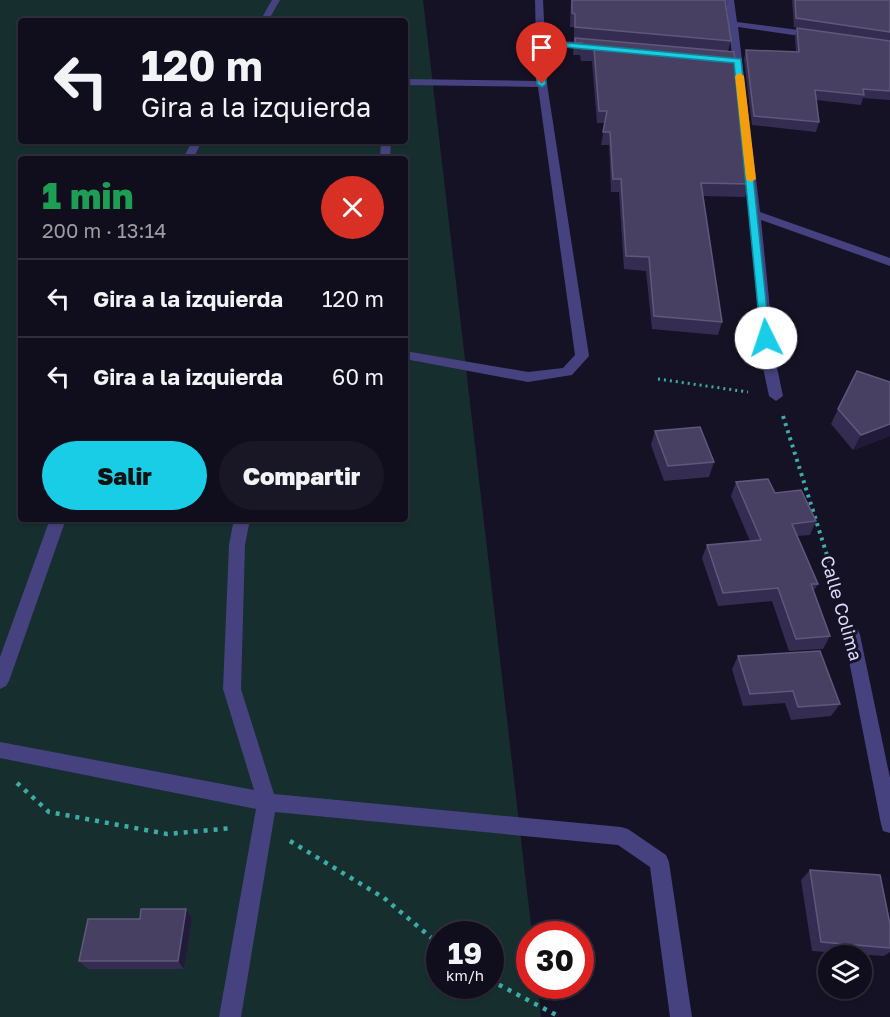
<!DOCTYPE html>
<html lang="es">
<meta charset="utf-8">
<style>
body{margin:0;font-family:"Golos Text",sans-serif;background:#191725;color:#f1f3f6;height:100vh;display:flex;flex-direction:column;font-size:22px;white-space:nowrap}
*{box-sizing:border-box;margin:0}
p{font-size:20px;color:#9c9ca3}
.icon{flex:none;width:33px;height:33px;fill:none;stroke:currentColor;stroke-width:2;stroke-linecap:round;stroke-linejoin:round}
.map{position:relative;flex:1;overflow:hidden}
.details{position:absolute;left:18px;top:156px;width:390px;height:366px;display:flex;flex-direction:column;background:#100e1c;border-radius:6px;box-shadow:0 2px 4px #0004,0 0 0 2px #302e3b}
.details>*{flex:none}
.guide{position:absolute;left:18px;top:18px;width:390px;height:126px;border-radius:6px;box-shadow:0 2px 4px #0004,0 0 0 2px #302e3b;background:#100e1c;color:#f1f3f6;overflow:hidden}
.buttons{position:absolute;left:818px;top:945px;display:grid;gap:12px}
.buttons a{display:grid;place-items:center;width:54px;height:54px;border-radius:50%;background:#100e1c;box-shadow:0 2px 4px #0004,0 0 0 2px #302e3b;font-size:30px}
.speed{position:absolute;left:426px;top:921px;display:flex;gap:12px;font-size:30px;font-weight:700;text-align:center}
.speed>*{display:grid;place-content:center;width:78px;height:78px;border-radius:50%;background:#100e1c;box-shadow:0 2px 4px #0004,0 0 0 2px #302e3b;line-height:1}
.speed small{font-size:15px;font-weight:400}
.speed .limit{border:9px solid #d22;background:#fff;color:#111}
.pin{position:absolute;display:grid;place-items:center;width:51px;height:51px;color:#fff;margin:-62px -26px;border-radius:50% 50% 50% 0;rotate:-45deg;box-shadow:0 0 6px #0007}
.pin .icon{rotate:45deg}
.me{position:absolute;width:66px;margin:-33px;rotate:356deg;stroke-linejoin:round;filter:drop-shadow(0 0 4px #0008)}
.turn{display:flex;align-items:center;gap:21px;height:126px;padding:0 24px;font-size:27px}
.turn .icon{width:78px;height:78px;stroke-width:2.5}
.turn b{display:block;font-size:42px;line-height:51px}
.round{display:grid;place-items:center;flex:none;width:63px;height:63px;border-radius:32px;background:#191725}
.summary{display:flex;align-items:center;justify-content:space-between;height:102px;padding:0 24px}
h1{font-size:36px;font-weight:800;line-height:45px;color:#1e9e55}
.primary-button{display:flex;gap:12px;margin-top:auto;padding:12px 24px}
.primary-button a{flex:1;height:69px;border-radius:36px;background:#1acde7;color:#111;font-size:24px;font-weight:800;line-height:69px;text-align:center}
.primary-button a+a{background:#191725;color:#f1f3f6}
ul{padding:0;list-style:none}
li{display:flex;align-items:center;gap:18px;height:78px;padding:0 24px;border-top:2px solid #302e3b}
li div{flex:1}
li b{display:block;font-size:22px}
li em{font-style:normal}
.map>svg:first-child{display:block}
.green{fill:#162f2e;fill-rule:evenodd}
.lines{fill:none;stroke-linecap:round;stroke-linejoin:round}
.path-far2{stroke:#3daca9;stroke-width:3;stroke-dasharray:2 4;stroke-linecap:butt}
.path-far1{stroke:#3daca9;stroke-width:4;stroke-dasharray:3 4.5;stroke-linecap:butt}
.path{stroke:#3daca9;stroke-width:4.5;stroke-dasharray:4 6;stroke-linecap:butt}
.street{fill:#46427f;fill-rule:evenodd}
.wall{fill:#352d51}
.shaded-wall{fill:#211a38}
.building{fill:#474063;stroke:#5f587b;stroke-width:1.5}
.route{fill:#1acde7;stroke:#118596;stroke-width:1.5}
.slow{fill:#f59e0b}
.labels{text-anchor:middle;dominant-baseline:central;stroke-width:6;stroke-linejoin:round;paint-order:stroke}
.street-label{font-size:18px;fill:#dfdafb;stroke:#161225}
</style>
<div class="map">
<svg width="890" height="1017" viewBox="0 0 890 1017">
<rect width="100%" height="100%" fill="#161225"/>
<path class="green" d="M0 0H423L532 934H530V986H538L541 1017H0ZM21 21H405V141H21ZM21 159H405V519H21ZM440 934H490V986H440Z"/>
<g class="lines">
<polyline class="path-far2" points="658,379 748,392"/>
<polyline class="path-far1" points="783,416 845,612"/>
<g class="path">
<polyline points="17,783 49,812 167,834 233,828"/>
<polyline points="290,841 384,898 440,945"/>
<polyline points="490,980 560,1017"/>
</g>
<g class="street">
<polygon points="272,0 280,0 268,21 260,21"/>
<polygon points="535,0 543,0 545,40 592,43 597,46 592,49 545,45 547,84 589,356 572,375 528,382 405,359 405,351 528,372 563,368 575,355 538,87 405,85 405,79 537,81"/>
<polygon points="726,0 734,0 737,22 814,32 819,35 814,38 738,27 760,212 890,258 890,266 761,220 775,358 783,396 776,401 769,396 761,358 753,249"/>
<polygon points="192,141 202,141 193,159 183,159"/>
<polygon points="381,141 391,141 390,159 380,159"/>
<polygon points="50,519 66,519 9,681 6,686 0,689 0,657"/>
<polygon points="234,519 250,519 245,545 241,689 274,794 621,827 628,829 666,855 669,862 692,1017 670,1017 650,867 618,845 275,812 241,1017 219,1017 256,809 0,758 0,742 254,790 223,689 229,545"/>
<polygon points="852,628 858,630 860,635 890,778 890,833 883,831 881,824 844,635 846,630"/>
</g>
</g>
<g class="wall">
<polygon points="571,0 725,0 731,41 728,51 749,184 745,197 703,196 722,322 718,335 652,329 646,271 624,269 619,192 611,192 609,145 601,145 605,123 597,123 592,61 581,61 580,55 573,55 574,40 574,27 570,27"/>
<polygon points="792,0 890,0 890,100 863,98 861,105 816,100 819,122 816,132 752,125 744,59 746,50 796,52 795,37 797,28 813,30 794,27"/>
<polygon points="890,382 890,436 853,450 831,424 838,409"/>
<polygon points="655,431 714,462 709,477 664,481 651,445"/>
<polygon points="736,482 775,493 816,521 810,535 797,536 818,584 813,592 830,636 823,649 789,651 772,601 718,606 702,558 707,545 750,541 731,496"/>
<polygon points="738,656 840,704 831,716 791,720 785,703 743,706 732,669"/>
<polygon points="810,870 890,924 890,952 884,956 812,951 801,880"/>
<polygon points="186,909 192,918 184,969 88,969 79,961 140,919"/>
</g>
<g class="shaded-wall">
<polygon points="890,424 890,436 853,450 861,435"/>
<polygon points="186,909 192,918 184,969 178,961"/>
</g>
<g class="building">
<polygon points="572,0 725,0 731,41 575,27 575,14 572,13"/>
<polygon points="795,0 890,0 890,32 796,18"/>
<polygon points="797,28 890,41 890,91 863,89 864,95 815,90 819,122 754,116 746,50 799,52"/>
<polygon points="575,38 734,52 749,184 701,183 722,322 654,316 649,257 626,256 621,179 613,179 610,132 603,132 607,111 599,111 594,49 582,49 582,43 575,43"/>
<polygon points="857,371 890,382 890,424 861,435 838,409"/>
<polygon points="700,427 714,462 668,466 655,431"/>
<polygon points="768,479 775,493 801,490 816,521 792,524 818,584 811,584 830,636 796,639 778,588 723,593 707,545 761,540 736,482"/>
<polygon points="820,651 840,704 798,707 793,691 750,694 738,656"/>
<polygon points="810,870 880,875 890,924 890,948 821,942"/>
<polygon points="141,909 186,909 178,961 79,961 88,919 140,919"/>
</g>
<polygon class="route" points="536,40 741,59 770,340 762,340 761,338 734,63 543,45 546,84 542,87 537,84"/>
<polygon class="slow" points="740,73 744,76 756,179 751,182 746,179 735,76"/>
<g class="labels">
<g class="street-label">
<text transform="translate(842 608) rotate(74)">Calle Colima</text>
</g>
</g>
</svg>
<div class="buttons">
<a><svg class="icon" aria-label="layers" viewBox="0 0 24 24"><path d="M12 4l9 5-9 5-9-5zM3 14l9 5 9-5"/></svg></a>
</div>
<div class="speed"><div>19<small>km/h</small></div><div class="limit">30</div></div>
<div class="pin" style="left:542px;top:84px;background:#d93025"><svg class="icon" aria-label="arrive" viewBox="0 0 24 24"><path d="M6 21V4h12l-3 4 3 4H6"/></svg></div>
<svg class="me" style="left:766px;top:338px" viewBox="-20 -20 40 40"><circle r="19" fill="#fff"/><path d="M0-13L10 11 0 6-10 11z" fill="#1acde7"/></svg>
<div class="guide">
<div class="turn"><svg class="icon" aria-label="left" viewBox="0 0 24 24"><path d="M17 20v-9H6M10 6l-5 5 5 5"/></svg><div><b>120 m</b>Gira a la izquierda</div></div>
</div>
<section class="details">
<div class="summary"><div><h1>1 min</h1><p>200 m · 13:14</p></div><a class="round" style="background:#d93025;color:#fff"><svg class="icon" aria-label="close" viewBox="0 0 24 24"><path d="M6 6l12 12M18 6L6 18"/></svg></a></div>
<ul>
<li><svg class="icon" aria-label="left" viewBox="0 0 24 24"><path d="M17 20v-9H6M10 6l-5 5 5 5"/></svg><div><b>Gira a la izquierda</b></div><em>120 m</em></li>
<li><svg class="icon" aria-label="left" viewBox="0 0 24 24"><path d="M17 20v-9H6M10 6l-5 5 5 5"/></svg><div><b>Gira a la izquierda</b></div><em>60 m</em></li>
</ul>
<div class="primary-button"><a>Salir</a><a>Compartir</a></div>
</section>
</div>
